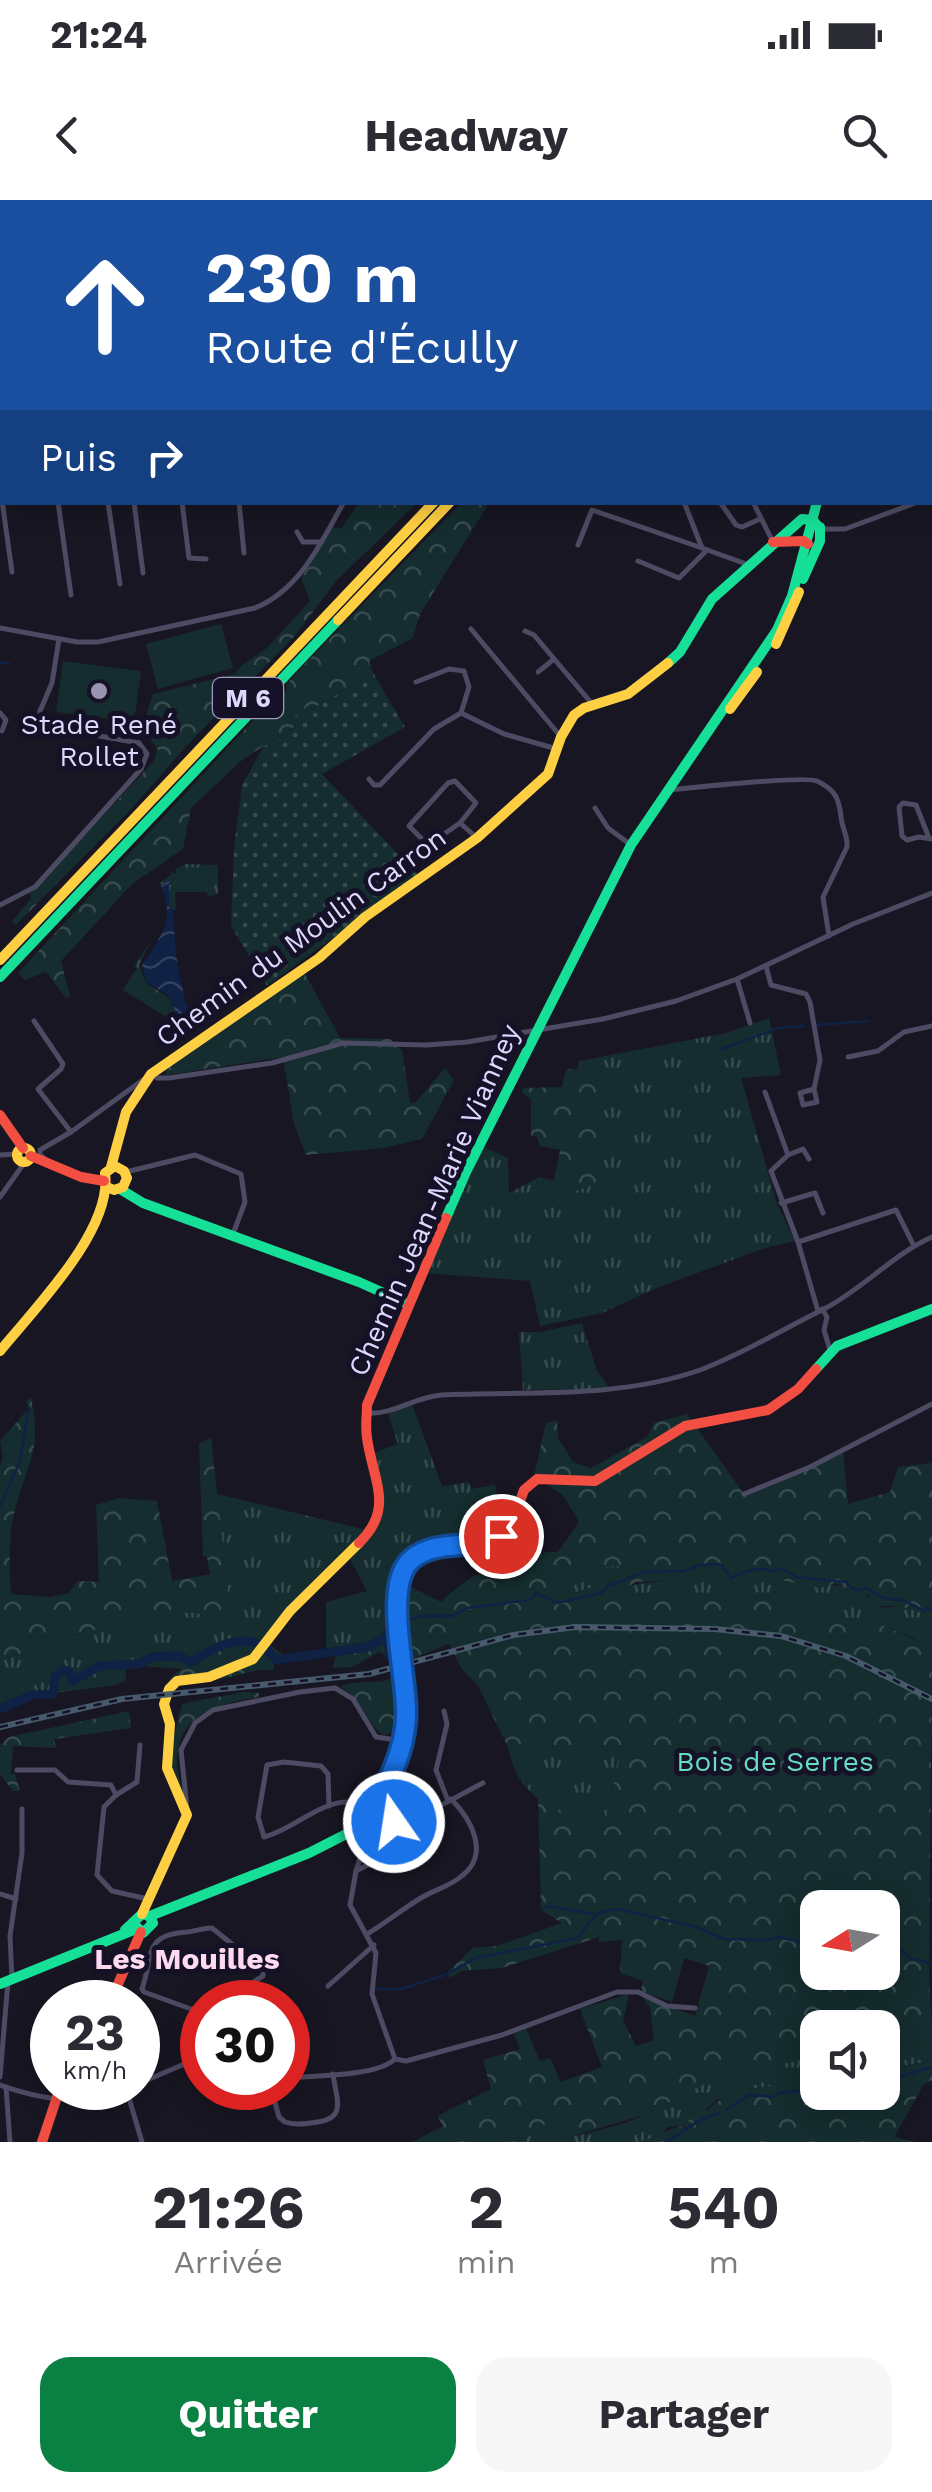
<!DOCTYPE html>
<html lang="fr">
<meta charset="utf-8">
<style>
body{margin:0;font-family:"Work Sans",sans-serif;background:#f7f7f7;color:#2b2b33;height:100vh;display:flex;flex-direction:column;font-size:38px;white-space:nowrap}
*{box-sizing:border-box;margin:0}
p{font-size:32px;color:#7c7c81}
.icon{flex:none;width:55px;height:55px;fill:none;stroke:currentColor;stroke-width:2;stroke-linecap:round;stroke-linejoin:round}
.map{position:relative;height:1942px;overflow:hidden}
.side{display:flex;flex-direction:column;background:#fff;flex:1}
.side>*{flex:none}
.banner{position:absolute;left:0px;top:0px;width:932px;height:305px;box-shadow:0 5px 25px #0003;background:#1a4fa0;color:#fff;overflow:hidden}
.needle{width:65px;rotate:259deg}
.controls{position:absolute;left:800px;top:1690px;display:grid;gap:20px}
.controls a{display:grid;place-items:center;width:100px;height:100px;border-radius:20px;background:#fff;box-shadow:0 5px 25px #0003;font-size:50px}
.speed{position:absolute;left:30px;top:1780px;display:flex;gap:20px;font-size:50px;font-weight:700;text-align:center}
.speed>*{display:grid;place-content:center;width:130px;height:130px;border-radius:50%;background:#fff;box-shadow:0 5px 25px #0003;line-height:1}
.speed small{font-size:25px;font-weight:400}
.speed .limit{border:15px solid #d22;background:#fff;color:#111}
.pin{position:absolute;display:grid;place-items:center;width:85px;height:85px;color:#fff;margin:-42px;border:5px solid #fff;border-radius:50%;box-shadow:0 2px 10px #0007}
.me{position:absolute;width:110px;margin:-55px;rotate:347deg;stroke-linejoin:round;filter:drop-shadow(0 0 8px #0008)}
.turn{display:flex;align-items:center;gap:35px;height:210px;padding:0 40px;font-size:45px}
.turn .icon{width:130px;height:130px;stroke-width:2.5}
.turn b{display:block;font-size:70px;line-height:85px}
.then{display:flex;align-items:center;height:95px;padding:0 40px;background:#0003;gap:20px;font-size:38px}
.eta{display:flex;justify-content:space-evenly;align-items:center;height:170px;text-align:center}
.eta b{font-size:60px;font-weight:700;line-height:70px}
.primary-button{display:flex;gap:20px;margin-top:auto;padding:20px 40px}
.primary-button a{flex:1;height:115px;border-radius:30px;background:#0b8043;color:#fff;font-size:40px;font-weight:700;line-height:115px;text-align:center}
.primary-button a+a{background:#f7f7f7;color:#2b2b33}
.status{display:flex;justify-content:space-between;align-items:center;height:70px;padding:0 50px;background:#fff;direction:ltr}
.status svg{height:28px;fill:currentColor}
header{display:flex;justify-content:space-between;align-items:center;height:130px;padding:0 40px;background:#fff;font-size:45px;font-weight:700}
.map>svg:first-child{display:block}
.grass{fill:url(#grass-tufts)}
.forest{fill:url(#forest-crowns);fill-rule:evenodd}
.park{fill:#152d2f}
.garden{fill:url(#garden-dots)}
.water{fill:url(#water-waves)}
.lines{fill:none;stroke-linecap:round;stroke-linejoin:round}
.stream{stroke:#0f2145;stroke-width:2.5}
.river{stroke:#0f2145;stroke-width:9}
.street{stroke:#4d4b63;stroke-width:5}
.fast{stroke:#16e098;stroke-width:10}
.slow{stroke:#ffcf43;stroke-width:10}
.jam{stroke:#f24e42;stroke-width:10}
.rail-casing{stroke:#465a6b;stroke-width:6}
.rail{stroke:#151127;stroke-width:2.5;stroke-dasharray:8;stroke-linecap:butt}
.route-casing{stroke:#114b97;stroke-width:25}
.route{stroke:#1a73e8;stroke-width:18}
.poi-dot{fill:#9994b1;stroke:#151127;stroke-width:4}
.labels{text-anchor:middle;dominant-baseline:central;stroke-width:10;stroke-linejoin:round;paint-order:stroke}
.shield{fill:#151127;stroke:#a29cbe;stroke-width:2.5}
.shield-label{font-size:25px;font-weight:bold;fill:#ded8fe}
.poi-label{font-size:28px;fill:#ded8fe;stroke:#151127}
.street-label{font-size:28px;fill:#ded8fe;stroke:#151127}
.park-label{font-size:28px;fill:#66dcc2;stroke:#151127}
.neighbourhood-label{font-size:30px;font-weight:bold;fill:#fedaf0;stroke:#151127}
</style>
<div class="status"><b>21:24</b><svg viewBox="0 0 49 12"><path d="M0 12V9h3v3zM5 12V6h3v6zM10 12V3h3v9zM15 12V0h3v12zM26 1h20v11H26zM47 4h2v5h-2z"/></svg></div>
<header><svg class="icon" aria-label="back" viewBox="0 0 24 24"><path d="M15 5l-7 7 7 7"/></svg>Headway<svg class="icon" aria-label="search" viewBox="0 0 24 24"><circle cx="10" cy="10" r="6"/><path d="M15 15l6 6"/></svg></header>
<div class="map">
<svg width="932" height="1942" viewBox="0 0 932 1942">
<defs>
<pattern id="grass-tufts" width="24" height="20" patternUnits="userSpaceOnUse" patternTransform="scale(2.5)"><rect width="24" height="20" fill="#152d2f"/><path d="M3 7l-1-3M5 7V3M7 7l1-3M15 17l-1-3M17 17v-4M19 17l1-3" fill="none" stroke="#374b4e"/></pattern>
<pattern id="forest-crowns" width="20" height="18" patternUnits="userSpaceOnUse" patternTransform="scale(2.5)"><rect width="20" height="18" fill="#152d2f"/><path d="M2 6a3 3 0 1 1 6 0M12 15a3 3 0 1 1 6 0" fill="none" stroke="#374b4e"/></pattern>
<pattern id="garden-dots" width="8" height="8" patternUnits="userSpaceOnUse" patternTransform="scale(2.5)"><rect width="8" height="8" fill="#152d2f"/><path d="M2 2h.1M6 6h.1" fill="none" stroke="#374b4e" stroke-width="1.8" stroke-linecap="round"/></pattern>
<pattern id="water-waves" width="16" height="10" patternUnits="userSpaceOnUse" patternTransform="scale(2.5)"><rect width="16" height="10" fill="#0f2145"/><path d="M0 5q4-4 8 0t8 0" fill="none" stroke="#324061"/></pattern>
</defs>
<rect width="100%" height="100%" fill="#181622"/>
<g class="grass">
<polygon points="186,664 218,665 218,694 208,697 207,692 175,692 176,710 173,710 169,707 169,680 161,685 159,683 172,674 171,671 176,674 176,669"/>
<polygon points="152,739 139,765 146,783 169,798 177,818 166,817 123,790 137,768 134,766"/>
<polygon points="769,818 781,875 741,878 777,1004 795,1041 765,1048 659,1087 602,1113 540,1126 530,1081 424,1073 481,946 508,958 509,993 539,977 554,980 555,997 579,861 726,833"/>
<polygon points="582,1123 597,1171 610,1189 523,1190 519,1132 540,1132"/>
<path d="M412 1204 442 1286 469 1282 471 1289 495 1285 497 1296 515 1294 510 1316 490 1338C459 1342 403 1337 395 1377 392 1393 396 1409 394 1424L371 1440 326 1451V1402L367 1391 350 1359C394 1317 387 1308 374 1253L398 1244 388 1214Z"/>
<path d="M217 1294 371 1331 260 1445C236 1435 211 1449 191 1462L179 1456 149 1458 139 1464 99 1466 73 1481 68 1471 54 1481 53 1494 33 1495 0 1509V1461L86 1431 89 1433 106 1424 190 1412 230 1418Z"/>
<polygon points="620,1366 621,1373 599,1390 589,1388 560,1397 555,1388 564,1374 595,1367"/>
<path d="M717 1367 742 1377 762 1372C802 1396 847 1370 880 1408L900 1406 928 1415V1422L932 1423V1450L912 1437 874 1422 845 1420 834 1409 807 1411 776 1391 761 1397 738 1395 678 1406 656 1393 634 1395 626 1386 666 1380 669 1373C687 1376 700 1376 717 1367Z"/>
<path d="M506 1543 544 1546 575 1555 608 1545 622 1548 602 1638C574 1626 532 1602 517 1574 512 1565 510 1552 506 1543Z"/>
<polygon points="932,1828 932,1861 883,1869 883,1844 914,1840"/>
<path d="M817 1854V1883L754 1888 717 1900 686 1925 668 1927 658 1937 637 1942H522L550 1920 559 1940C589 1932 621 1927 649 1913 674 1900 699 1882 726 1873 755 1862 787 1864 817 1854Z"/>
</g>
<g class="forest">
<polygon points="359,303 417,303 337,380 293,438 191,541 133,607 16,725 12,721 32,698 29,695 153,562 158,550 151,539 139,537 153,494 235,474 241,466 267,448 310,401 301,378 333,327 341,329"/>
<polygon points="461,303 489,303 420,414 413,438 369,461 373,473 310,510 297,525 242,560 191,608 183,649 132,684 61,761 70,796 66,798 46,772 25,780 18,773 262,511 287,490 286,485 303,466"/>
<polygon points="304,772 340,838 390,839 402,851 410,902 415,903 445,868 454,880 422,939 383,948 306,955 294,924 283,857 167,875 164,867"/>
<polygon points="566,869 606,871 596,984 555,998 554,980 560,950 540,946 537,937 531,936 531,900 522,893 523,888 562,887"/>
<path d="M31 1198C42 1249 29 1259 16 1306 8 1335 9 1364 11 1394L50 1397 69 1393 78 1381 99 1382 96 1305 119 1298 157 1301 172 1381 210 1374 207 1357 203 1356 199 1244 211 1237 231 1418 190 1412 106 1424 89 1433 85 1431 0 1461V1266L3 1257 0 1241 29 1208 26 1201Z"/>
<path d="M687 1214 744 1294 843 1250 848 1304 890 1292 898 1267 932 1263V1423L928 1422V1415L900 1406H872L869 1395 855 1398 836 1383 821 1388 771 1378 762 1373 750 1381 742 1377 729 1382 716 1368C700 1376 687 1376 670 1373L667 1380 636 1382 627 1387 634 1395 656 1393 678 1405 708 1399 714 1393 736 1392 739 1395C751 1396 781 1389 788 1394 795 1399 798 1407 807 1411L834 1409 845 1420 874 1422 912 1438 932 1450 929 1777 932 1828 914 1840 883 1844 882 1828H818L817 1854 794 1862 730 1871 644 1915 559 1940 550 1920 522 1942H413L443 1926 437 1916 491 1889 483 1860 520 1849 514 1834 526 1829 540 1861 550 1858 561 1882 602 1867 580 1809 629 1794 623 1821 636 1846 654 1840 650 1808 642 1796 695 1816 709 1766 684 1758 672 1802 641 1791 643 1781 620 1773 622 1740 599 1742V1737L502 1768 461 1771 450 1778 447 1773 472 1748 497 1746 562 1723 541 1710 538 1597 573 1623 602 1637 622 1548 608 1545 576 1555 544 1546 506 1543 478 1486 462 1469 449 1444 401 1463 399 1454 387 1456 379 1452 352 1467 332 1468 336 1456 274 1460V1470H257L222 1479 217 1474 168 1486 169 1479 181 1469 129 1465C152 1462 170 1449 191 1462 212 1448 241 1433 265 1448L270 1445 284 1455C321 1452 366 1450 394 1424L395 1383 411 1387 441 1402C470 1372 516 1351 558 1352L579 1322 563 1295 534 1276 546 1223 557 1220 558 1238 573 1262 591 1268 647 1237 654 1223ZM620 1366 621 1373 599 1390 589 1388 561 1397 555 1388 564 1374 595 1367ZM818 1708H882V1772H818Z"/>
<polygon points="125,1465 126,1480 117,1485 54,1493 55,1477 63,1470 68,1471 73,1481 99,1466"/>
<path d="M401 1474 403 1517 395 1532 384 1535C364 1523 362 1497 340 1487 364 1477 377 1488 401 1474Z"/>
<path d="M243 1492 259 1493V1497C221 1503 179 1512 177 1560 176 1573 183 1587 185 1600 163 1561 172 1545 182 1504Z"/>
<polygon points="129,1511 131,1528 54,1539 56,1548 13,1546 11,1574 15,1574 20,1591 13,1591 0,1574 0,1545 9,1537"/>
<path d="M932 1861V1880L924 1884 894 1937 915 1942H637C656 1938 667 1929 685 1925L698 1909 707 1910C736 1883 781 1886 817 1883L818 1892H882L883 1869Z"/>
</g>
<g class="park">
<polygon points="221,424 233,468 158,489 146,444"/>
<polygon points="63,461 141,471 134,522 56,512"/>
</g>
<polygon class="garden" points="373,473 405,527 322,574 418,675 267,786 231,726 234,648 242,585 263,547 296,526 292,519 308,506 311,510"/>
<path class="water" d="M169 680V707L173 711 176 755 186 806 202 803 204 813 178 818 168 795 146 782 142 765C160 739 176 718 161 686Z"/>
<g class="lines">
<g class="stream">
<polyline points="0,463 9,463"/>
<polyline points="817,825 868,821"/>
<polyline points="722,849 778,828 804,826"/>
<polyline points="0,1306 20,1261 29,1207"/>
<path d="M404 1422 420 1416H453L467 1408 530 1400 536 1393 558 1403 601 1393 608 1386 645 1372 684 1371 700 1365 720 1364 732 1379C743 1371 760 1366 774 1372L781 1368 797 1377 846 1382C852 1390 859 1392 867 1388 882 1399 883 1399 900 1400 909 1401 918 1409 925 1411L927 1407 932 1410"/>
<polyline points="387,1437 397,1426"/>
<polyline points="543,1710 548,1706 593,1714"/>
<polyline points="882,1742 893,1744 910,1758 932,1764"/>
<polyline points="376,1789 402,1789 445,1775 476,1758 577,1738 598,1713 618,1709 696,1727 724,1739 767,1740 778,1737 801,1742 818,1737"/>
<polyline points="882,1878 896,1882 900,1876 932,1867"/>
<polyline points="726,1910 749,1895 773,1897 780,1893 818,1889"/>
<path d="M666 1942C684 1932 699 1917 720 1913"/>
</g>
<path class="river" d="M0 1509 33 1495 53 1494 55 1477 63 1470 68 1471 73 1481 99 1466 139 1464 152 1457 179 1456 191 1462C216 1445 255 1426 275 1460L368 1447 387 1437 390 1456"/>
<g class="street">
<polyline points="101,0 104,2"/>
<polyline points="274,0 274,2"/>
<polyline points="306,0 306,2"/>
<polyline points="129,2 132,0"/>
<polyline points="553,2 557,0"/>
<polyline points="788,2 792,0"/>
<polyline points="0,153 2,154"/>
<polyline points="0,172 2,170"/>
<polyline points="0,242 2,241"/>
<polyline points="0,286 12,372"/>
<polyline points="930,298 932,297"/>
<polyline points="58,302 71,395"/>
<polyline points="108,302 120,384"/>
<polyline points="134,302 143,373"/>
<polyline points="182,302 189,358 206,359"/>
<polyline points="239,302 244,353"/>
<polyline points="684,302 702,348 749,365"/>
<polyline points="720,302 736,325 742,327 760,319"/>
<polyline points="753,302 773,342"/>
<polyline points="820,329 845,329 918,302"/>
<polyline points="297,332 303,342 320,342"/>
<polyline points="578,345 592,310 702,348"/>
<polyline points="638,361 679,378 707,350"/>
<path d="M0 428 77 442H98L255 408C301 389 321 342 344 302"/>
<polyline points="471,429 561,537"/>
<polyline points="525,431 534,435 593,505"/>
<polyline points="538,472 554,459"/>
<polyline points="416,482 449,469 464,471 469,487 461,513"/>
<polyline points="0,513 6,520 2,531"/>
<polyline points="369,579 374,585 380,585 434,529 461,513 504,534 557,549"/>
<path d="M669 590C692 588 804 575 817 581 836 590 839 599 841 617 842 628 848 636 847 647L823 697 829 736"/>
<polyline points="595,608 608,628 631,645"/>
<polyline points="460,623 428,645 409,626 448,583 455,581 476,603 460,623 477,638"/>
<polyline points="929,638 916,605 903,603 899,607 902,636 907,640 919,637 932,639"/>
<polyline points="0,705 35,687 141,569 147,554 139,543 44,526 39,519 40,511 52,483 59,439"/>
<polyline points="766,766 771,785 806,794 810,802 820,860 814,889 800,893 803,905 817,902 814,889"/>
<polyline points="737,779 750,823"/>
<polyline points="34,821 63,864 61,869 38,889 71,932"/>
<polyline points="848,857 878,851 904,832 932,826"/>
<polyline points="765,892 788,955"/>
<polyline points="0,955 17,954"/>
<polyline points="45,959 40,955 40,950 71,932 151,874 157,878 169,878 272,863 343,843 427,845 467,842 603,819 676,801 737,779 853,724 932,693"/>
<polyline points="809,959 803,949 788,955 771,971 798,1042 818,1111"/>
<polyline points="126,972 195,955 241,974 245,1002 233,1034"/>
<polyline points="0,997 25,962"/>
<polyline points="781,1003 815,993 823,1013"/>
<polyline points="798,1042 896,1010 914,1046"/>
<polyline points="822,1109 827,1117 824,1130 830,1150"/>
<path d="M367 1213C393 1215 415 1197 441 1195 527 1191 618 1199 700 1170 743 1154 783 1129 824 1109 863 1089 892 1055 932 1037"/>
<polyline points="744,1294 810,1267 932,1204"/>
<polyline points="444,1511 447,1524 436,1570 448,1601"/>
<polyline points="17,1570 55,1570 68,1582 111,1585 116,1595 104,1607 97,1675 112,1691 148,1699"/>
<polyline points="116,1595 137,1582 140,1545"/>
<path d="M329 1606 328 1574 321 1566 284 1562 267 1565 258 1617 264 1637C293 1630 318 1602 348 1602L357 1613"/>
<polyline points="187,1609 181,1550 195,1523 213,1510 300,1492 335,1488 353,1499 376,1537 397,1540 403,1544"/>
<path d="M375 1623C417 1624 447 1601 483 1583"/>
<polyline points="370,1627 356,1671 350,1705 376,1753 372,1794 395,1859"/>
<polyline points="356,1671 412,1642 414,1646"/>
<polyline points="0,1694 16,1699"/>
<path d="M367 1734C386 1723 402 1709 421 1698 434 1690 451 1686 463 1675 490 1653 471 1619 451 1599"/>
<polyline points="12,1779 10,1736 22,1653 22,1609"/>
<polyline points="328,1786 374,1745"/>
<path d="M202 1813 144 1792 142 1789C154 1754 143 1735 187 1732 196 1731 203 1728 212 1728L263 1769V1776L221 1802"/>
<polyline points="0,1877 8,1781"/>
<path d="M288 1878C314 1875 376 1877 395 1859L406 1861 502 1835 617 1792H638L667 1806 695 1808"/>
<polyline points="138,1884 182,1865 202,1863"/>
<path d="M0 1885C52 1903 74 1903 126 1888"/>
<polyline points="6,1887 10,1942"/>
<polyline points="126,1888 142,1942"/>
<path d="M271 1888 279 1917 285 1922C294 1925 301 1924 310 1923 348 1920 337 1903 333 1874"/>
</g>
<g class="fast">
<polyline points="408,0 408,2"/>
<polyline points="843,2 847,0"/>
<polyline points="857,2 862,0"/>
<polyline points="930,14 932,15"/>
<polyline points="930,68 932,66"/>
<polyline points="930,75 932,74"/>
<polyline points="803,379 820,341 820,327"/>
<polyline points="668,463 680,452 712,399 802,319 813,320 820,329"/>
<polyline points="0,777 338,420"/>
<polyline points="120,989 143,1003 359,1082 408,1104"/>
<polyline points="446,1018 466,972 631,645 777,430 792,396 817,302"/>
<polyline points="816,1169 837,1146 932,1109"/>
<polyline points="150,1716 309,1653 362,1626"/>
<polyline points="125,1730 142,1714 149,1716 153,1723 143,1733 134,1724"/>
<polyline points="0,1784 136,1729"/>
</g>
<g class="slow">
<polyline points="387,2 393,0"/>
<polyline points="880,2 884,0"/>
<polyline points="0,78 2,79"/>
<polyline points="338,420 450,302"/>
<polyline points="776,444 799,392"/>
<polyline points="730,509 757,472"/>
<polyline points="0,760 434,302"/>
<circle cx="24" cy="955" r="7"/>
<polyline points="111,967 126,912 151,874 319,758 365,717 477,638 548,574 561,537 574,515 584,508 628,494 668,463"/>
<path d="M0 1151C34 1109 113 1030 105 973L115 966 124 971 127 978 123 987 114 990 107 987"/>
<circle cx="367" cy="1617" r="10"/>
<path d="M376 1611 397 1565 406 1521 397 1385C422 1319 483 1370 513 1321"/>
<polyline points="142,1714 187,1615 167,1568 170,1524 164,1504 169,1489 177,1481 209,1477 253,1459 290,1411 359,1343"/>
</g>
<g class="jam">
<polyline points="773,342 804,341 808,344"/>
<polyline points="0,915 23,948"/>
<polyline points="31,956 81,977 104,981"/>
<polyline points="513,1321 524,1290 537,1279 595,1281 685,1226 768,1210 798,1189 816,1169"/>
<path d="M359 1343C395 1308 373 1281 367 1238 365 1227 367 1216 367 1205L446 1018"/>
<polyline points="110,1802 141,1732"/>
<polyline points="42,1942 60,1888"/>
</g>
<g class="rail-casing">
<polyline id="rail" points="0,1527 122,1499 369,1474 513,1435 575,1427 715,1429 781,1436 846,1456 932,1499"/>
</g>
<use href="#rail" class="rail"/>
</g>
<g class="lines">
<g class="route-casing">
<path id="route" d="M394 1622 383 1621 376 1611C388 1579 405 1552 406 1516 408 1477 381 1384 412 1359 437 1338 474 1351 501 1336"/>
</g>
<use href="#route" class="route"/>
</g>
<circle class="poi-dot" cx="99" cy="491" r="10"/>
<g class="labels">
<rect class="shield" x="213" y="478" width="70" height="40" rx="8"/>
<g class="shield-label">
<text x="248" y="498">M 6</text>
</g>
<g class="poi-label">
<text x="99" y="524">Stade René<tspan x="99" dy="32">Rollet</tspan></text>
</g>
<g class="street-label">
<text transform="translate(301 737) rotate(-36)">Chemin du Moulin Carron</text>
<text transform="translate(434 1000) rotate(-66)">Chemin Jean-Marie Vianney</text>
</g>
<g class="park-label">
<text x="775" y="1561">Bois de Serres</text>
</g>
<g class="neighbourhood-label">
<text x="187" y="1758">Les Mouilles</text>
</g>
</g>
</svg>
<div class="controls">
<a><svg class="needle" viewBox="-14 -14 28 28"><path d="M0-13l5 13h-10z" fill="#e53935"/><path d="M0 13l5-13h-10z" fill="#7c7c81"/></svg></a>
<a><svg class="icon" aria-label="sound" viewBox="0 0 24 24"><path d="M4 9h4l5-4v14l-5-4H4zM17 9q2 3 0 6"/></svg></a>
</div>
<div class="speed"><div>23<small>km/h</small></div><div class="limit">30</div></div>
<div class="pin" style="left:501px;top:1336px;background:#d93025"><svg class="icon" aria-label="arrive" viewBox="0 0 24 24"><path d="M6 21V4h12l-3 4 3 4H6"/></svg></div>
<svg class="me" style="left:394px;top:1622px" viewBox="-20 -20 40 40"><circle r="17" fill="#1a73e8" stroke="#fff" stroke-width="3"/><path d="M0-11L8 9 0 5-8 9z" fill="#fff"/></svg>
<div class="banner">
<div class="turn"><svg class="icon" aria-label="ahead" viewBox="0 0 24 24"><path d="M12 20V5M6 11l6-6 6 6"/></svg><div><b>230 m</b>Route d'Écully</div></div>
<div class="then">Puis<svg class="icon" aria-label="right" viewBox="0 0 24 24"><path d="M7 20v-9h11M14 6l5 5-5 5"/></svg></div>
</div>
</div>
<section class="side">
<div class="eta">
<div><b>21:26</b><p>Arrivée</p></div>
<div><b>2</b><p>min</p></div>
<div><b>540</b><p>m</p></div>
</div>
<div class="primary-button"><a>Quitter</a><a>Partager</a></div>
</section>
